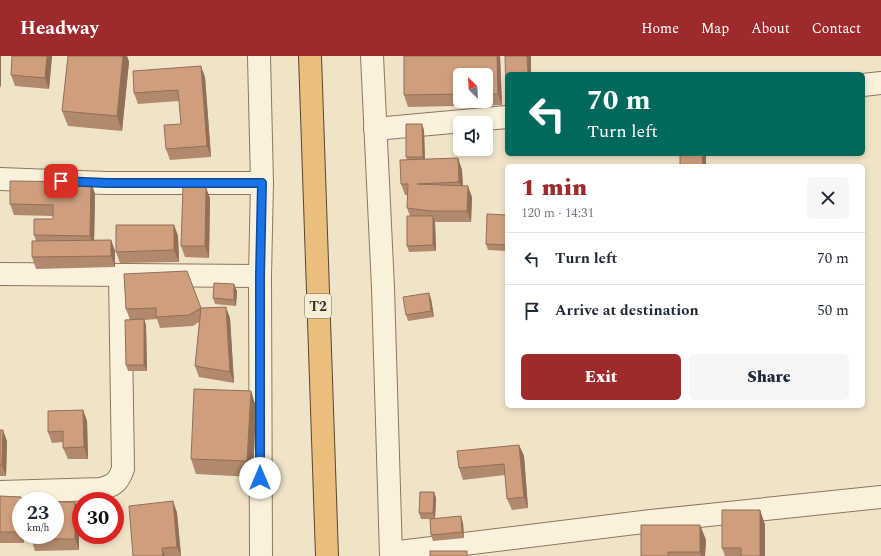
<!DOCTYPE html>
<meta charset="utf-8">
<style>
body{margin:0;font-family:Spectral,serif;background:#f6f6f7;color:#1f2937;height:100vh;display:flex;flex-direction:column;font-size:15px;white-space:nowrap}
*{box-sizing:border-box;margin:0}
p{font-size:13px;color:#747a83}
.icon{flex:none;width:22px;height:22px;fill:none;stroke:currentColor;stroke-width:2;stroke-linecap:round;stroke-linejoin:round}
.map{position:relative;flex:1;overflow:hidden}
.sheet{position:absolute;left:505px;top:108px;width:360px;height:244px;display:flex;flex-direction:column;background:#fff;border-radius:6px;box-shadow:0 2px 6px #0003}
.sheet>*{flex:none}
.guide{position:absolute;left:505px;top:16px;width:360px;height:84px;border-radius:6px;box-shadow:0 2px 6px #0003;background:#00695c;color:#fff;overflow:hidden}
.needle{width:26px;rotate:335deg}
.tools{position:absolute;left:453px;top:12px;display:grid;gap:8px}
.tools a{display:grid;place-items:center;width:40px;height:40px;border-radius:6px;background:#fff;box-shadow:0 2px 6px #0003;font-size:20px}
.speed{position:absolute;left:12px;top:436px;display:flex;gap:8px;font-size:20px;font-weight:700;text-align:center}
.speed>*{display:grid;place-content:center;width:52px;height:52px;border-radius:50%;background:#fff;box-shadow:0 2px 6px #0003;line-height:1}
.speed small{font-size:10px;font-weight:400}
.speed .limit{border:6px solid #d22;background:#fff;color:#111}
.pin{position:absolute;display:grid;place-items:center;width:34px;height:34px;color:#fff;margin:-17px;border-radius:8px;box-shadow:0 2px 6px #0006}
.me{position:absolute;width:44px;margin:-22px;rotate:0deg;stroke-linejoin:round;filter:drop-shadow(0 0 3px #0008)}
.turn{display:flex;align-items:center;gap:14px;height:84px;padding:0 16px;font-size:18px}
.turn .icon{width:52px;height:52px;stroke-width:2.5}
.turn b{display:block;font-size:28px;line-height:34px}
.round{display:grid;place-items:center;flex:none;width:42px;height:42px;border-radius:6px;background:#f6f6f7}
.summary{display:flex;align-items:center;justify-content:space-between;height:68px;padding:0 16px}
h1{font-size:24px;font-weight:800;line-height:30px;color:#9e2a2b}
.action{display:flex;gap:8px;margin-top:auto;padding:8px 16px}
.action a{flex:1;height:46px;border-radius:6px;background:#9e2a2b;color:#fff;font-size:16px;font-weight:800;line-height:46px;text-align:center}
.action a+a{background:#f6f6f7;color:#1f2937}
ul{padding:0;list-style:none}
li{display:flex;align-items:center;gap:12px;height:52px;padding:0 16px;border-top:1px solid #e0e1e3}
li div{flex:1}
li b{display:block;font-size:15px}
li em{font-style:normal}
header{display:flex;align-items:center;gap:24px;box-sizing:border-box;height:56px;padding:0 20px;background:#9e2a2b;color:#fff}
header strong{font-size:19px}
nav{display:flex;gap:22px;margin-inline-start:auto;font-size:14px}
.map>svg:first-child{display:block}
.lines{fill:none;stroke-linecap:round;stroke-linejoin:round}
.minor-casing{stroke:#8d765c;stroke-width:24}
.trunk-casing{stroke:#5b4430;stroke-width:24}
.minor{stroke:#faf1dc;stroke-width:22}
.trunk{stroke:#eabe7c;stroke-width:22}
.wall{fill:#b2896c;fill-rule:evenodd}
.shaded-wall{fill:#916f58}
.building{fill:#cf9f7d;stroke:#916f58}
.route-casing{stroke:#114b97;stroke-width:10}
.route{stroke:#1a73e8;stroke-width:7}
.labels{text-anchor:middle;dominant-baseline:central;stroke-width:4;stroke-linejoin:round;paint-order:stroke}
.shield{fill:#f7eed8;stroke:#756857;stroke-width:1}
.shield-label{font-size:14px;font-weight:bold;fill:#3d2e20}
</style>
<header>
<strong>Headway</strong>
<nav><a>Home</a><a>Map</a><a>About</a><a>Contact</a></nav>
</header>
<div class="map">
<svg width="881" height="500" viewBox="0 0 881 500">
<rect width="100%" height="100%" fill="#f0e4c8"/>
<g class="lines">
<g class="minor-casing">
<g id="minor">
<polyline points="259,0 262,127 260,220 261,500"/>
<polyline points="372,0 383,232 391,500"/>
<polyline points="863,29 881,27"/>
<polyline points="375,73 507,61"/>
<polyline points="0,123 107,127 262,127"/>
<polyline points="0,218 260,220"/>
<path d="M0 436 101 433C115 429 118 426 123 413L120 219"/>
<polyline points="391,497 651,465 881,441"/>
</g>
</g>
<g class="trunk-casing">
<polyline id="trunk" points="310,0 327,500"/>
</g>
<use href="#minor" class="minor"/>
<use href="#trunk" class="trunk"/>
</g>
<g class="wall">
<polygon points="52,0 49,33 15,30 11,19"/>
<polygon points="68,0 127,0 129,6 122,75 68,70 62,55"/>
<path d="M500 0 502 49 408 51 404 39ZM460 19H486V45H460Z"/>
<polygon points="205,21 211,101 170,104 166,93 181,68 179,45 138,48 134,37"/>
<polygon points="424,74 425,104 458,102 462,114 463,130 472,141 471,166 435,166 436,195 409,196 407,190 410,160 407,152 408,139 405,139 401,128 407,104 406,101"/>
<polygon points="91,126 95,138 94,184 111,184 115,195 115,211 36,213 32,201 36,185 34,179 53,163 53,160 14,159 10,148"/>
<polygon points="210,142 209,202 185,201 181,190"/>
<polygon points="507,159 507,195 488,194 486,188"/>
<polygon points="174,169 178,180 179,206 120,207 116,196"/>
<polygon points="124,218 201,252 230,262 234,327 199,321 195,310 199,266 193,270 160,272 157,263 144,264 146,269 147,315 128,315 126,309 130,264 126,253"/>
<polygon points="237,235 236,250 215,248 213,242"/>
<polygon points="429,237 431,243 434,261 408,265 406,259"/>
<polygon points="251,335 256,351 253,421 196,418 191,403"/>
<polygon points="83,354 87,365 88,403 68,403 63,392 63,386 52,387 48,376"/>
<polygon points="0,374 7,385 6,420 0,420"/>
<polygon points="519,389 524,400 528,452 512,454 507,443 505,419 463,424 459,412"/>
<polygon points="434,436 436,442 435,462 463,467 464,482 433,485 431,479 430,463 421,463 419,457"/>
<polygon points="0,440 21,441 22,445 21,445 24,487 0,487"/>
<polygon points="173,445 177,457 181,500 133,500"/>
<polygon points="75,446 79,457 79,494 35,495 31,483"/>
<polygon points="760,454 765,469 765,500 725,500 722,492"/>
<polygon points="700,469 706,484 705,500 641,500"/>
</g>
<g class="shaded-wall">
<polygon points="0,0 1,0 1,32 0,29"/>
<polygon points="47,0 52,0 49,33 45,22"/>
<polygon points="123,0 127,0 129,6 122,75 117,60"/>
<polygon points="497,0 500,0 502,49 498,38"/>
<polygon points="527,0 531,0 531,18 528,18"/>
<polygon points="201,10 205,21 211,101 207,90"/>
<polygon points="422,68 424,74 425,107 423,101"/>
<polygon points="702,98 706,98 706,110 703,110"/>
<polygon points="458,102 462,114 463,137 459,126"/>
<polygon points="91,126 95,138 94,191 90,180"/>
<polygon points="468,130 472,141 471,166 467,155"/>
<polygon points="206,131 210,142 209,202 205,190"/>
<polygon points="433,160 435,166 436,195 433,189"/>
<polygon points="507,164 507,192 506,189"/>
<polygon points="174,169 178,180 179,206 174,194"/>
<polygon points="111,184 115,195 115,211 111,200"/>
<polygon points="234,228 237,235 236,250 234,244"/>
<polygon points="429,237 431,243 434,261 431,255"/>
<polygon points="226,251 230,262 234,327 230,316"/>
<polygon points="144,263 146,269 147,315 144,309"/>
<polygon points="251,335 256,351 253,421 247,405"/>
<polygon points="83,354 87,365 88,403 84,391"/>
<polygon points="3,374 7,385 6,420 2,409"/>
<polygon points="519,389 524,400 528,452 524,441"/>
<polygon points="434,436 436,442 435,463 433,457"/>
<polygon points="21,441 22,445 21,445 21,479 24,479 24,487 20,476"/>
<polygon points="173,445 177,457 181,500 177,491"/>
<polygon points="75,446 79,457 79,494 75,483"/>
<polygon points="760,454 765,469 765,500 760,500"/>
<polygon points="461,460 463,467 464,482 462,476"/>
<polygon points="700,469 706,484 705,500 701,500 700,496"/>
<polygon points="162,492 165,500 163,500"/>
</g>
<g class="building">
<polygon points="12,0 47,0 45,22 11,19"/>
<polygon points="68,0 123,0 117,60 62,55"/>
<polygon points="404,0 497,0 498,38 486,38 486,19 460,19 460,38 404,39"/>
<polygon points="505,0 527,0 528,18 507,18 507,36 506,36"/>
<polygon points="201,10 207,90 166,93 164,69 181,68 178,34 134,37 133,15"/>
<polygon points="406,68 422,68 423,101 406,101"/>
<polygon points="680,98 702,98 703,110 680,110"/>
<polygon points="458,102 459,126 417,128 468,130 467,155 431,155 407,152 408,128 401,128 400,104"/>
<polygon points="10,125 91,126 90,180 34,179 34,163 53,163 53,149 10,148"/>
<polygon points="183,130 206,131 205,190 181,190"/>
<polygon points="487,158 507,159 506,189 486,188"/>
<polygon points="407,160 433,160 433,189 407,190"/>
<polygon points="116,169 174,169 174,194 116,196"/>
<polygon points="111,184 111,200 32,201 32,185"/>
<polygon points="187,215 201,252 226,251 230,316 195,310 201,252 189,259 156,261 156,252 126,253 124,218"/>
<polygon points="214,227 234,228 234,244 213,242"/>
<polygon points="429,237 431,255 406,259 403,241"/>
<polygon points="144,263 144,309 126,309 125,264"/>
<polygon points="194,333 251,335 247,405 191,403"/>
<polygon points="83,354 84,391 63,392 63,375 48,376 48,355"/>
<polygon points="0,374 3,374 2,409 0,409"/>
<polygon points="519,389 524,441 507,443 504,408 459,412 457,395"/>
<polygon points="420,436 434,436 433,457 419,457"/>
<polygon points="0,440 21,441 20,476 0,476"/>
<polygon points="173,445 177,491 162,492 163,500 133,500 129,450"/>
<polygon points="55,446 75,446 75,483 31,483 31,479 55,479"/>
<polygon points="722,454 760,454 760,500 741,500 741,492 722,492"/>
<polygon points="461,460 462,476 431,479 430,463"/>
<polygon points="641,469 700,469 700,496 668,496 668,500 641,500"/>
<rect x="430" y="495" width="37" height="5"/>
</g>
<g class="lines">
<g class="route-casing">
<polyline id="route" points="61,125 107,127 262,127 260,220 260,422"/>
</g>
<use href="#route" class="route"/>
</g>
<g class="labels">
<rect class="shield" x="305" y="238" width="26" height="24" rx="3"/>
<g class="shield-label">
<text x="318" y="250">T2</text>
</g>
</g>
</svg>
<div class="tools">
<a><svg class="needle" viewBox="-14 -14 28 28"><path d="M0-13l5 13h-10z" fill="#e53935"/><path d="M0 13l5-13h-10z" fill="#747a83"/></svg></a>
<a><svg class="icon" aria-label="sound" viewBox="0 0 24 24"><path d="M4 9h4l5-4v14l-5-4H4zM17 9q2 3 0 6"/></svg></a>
</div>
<div class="speed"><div>23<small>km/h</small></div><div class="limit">30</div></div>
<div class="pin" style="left:61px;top:125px;background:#d93025"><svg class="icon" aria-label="arrive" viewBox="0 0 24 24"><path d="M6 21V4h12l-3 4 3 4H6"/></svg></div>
<svg class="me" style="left:260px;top:422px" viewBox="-20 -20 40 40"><circle r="19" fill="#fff"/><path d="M0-13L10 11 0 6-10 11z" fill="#1a73e8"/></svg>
<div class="guide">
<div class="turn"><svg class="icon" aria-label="left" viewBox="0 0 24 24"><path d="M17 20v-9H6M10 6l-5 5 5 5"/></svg><div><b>70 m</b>Turn left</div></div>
</div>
<section class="sheet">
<div class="summary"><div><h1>1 min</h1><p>120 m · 14:31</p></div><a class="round"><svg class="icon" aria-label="close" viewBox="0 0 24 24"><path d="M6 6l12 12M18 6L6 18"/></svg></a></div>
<ul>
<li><svg class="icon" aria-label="left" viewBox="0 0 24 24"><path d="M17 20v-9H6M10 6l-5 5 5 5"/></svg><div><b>Turn left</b></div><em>70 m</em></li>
<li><svg class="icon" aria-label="arrive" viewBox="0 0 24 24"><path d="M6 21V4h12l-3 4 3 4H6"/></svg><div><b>Arrive at destination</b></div><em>50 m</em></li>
</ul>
<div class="action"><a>Exit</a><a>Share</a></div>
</section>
</div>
